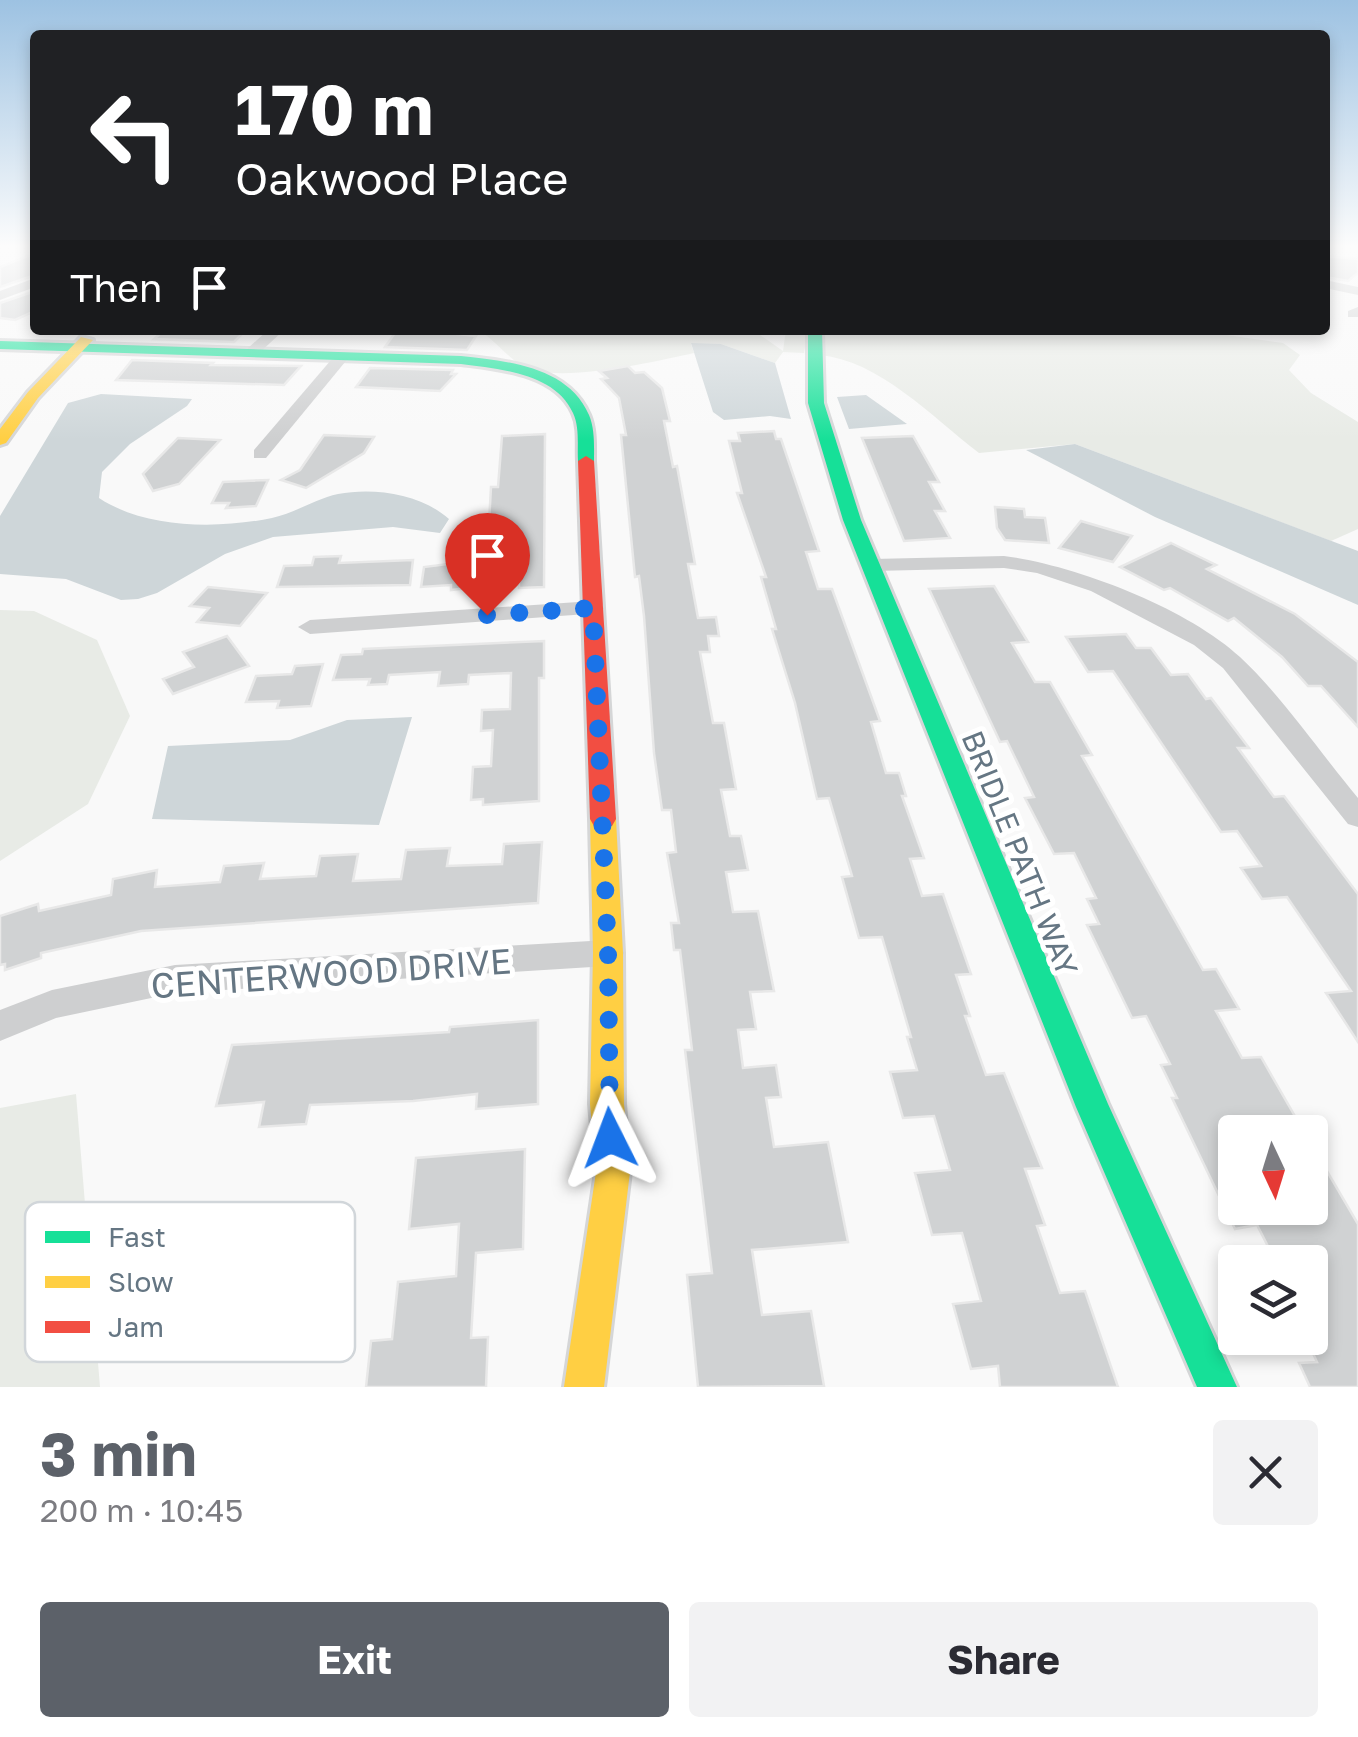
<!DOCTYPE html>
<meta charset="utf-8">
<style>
body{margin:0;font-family:"Golos Text",sans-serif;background:#f2f2f3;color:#2b2b33;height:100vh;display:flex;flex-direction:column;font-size:38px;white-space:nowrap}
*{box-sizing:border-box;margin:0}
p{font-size:32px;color:#7c7c81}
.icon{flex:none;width:55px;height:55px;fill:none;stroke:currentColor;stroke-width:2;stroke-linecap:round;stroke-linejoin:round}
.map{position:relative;height:1387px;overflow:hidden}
.details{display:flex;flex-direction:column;background:#fff;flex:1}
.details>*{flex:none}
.banner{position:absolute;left:30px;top:30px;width:1300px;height:305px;border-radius:10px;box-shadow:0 5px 15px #0003;background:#202124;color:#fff;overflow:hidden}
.needle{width:65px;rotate:176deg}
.tools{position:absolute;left:1218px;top:1115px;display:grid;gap:20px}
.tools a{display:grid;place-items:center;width:110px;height:110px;border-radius:10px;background:#fff;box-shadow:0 5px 15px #0003;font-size:50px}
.pin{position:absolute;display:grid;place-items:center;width:85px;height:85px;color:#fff;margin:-102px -42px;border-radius:50% 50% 50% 0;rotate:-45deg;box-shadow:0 0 10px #0007}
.pin .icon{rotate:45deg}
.me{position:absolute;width:110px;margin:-55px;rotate:357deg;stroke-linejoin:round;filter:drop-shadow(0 0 8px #0008)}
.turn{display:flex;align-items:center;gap:35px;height:210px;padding:0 40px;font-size:45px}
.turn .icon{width:130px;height:130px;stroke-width:2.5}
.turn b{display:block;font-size:70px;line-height:85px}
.then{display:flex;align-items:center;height:95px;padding:0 40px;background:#0003;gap:20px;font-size:38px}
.round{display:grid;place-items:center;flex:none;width:105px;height:105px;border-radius:10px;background:#f2f2f3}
.head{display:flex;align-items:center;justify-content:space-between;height:170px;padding:0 40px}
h1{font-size:60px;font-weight:700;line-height:75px;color:#5c6169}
.button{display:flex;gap:20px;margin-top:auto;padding:20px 40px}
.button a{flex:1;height:115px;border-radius:10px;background:#5c6169;color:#fff;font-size:40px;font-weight:700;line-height:115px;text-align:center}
.button a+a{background:#f2f2f3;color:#2b2b33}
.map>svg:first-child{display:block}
.green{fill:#e8ebe6}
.water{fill:#ced6d9}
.building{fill:#d0d2d3;stroke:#e8e8e8;stroke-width:2.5}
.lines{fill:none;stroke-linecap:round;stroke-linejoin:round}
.fast-casing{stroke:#d5d6d7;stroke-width:6}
.slow-casing{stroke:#d5d6d7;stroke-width:6}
.jam-casing{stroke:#d5d6d7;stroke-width:6}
.street{fill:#cecfd0;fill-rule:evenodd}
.fast{fill:#16e098;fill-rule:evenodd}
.slow{fill:#ffcf43;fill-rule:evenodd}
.jam{fill:#f24e42;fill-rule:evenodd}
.route{stroke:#1a73e8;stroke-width:18;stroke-dasharray:0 32.4}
.labels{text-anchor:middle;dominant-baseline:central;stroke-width:10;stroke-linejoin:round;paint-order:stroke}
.street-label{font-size:30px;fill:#657683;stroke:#fff}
.near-street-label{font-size:35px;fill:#657683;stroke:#fff}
.key{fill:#fff;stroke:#d1d6da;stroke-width:2.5}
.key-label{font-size:28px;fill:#657683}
</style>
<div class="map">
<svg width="1358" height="1387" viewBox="0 0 1358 1387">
<rect width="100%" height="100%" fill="#f9f9f9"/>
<g class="green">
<path d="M478 330H753L783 351 786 330H808L804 353 783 352 775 363 721 344H691L694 353C657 361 553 386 521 365 505 355 494 339 478 330Z"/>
<path d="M822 330H1192L1283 343 1300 355 1289 370 1311 393 1358 422V529L1331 541 1075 444 979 453C932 417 879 360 819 355Z"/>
<polygon points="0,610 34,611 97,640 130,716 88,804 0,861"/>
<polygon points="76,1094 100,1387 0,1387 0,1108"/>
</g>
<g class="water">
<polygon points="691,343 721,344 775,363 791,419 770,416 724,420 713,412"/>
<path d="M101 394 192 399 187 406 130 444 102 472 99 498C146 529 218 529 272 518 295 513 315 499 338 494 374 487 421 494 449 519L440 533 393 527 273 537 225 554 157 593 138 599 121 600 66 579 0 574V516L68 403Z"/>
<polygon points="866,395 907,424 849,429 837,397"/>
<polygon points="1075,444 1358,551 1358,605 1155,517 1026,450"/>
<polygon points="412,717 379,825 152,819 168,746 290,740 347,720"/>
</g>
<g class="building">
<polygon points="35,253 35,275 0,287 0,267"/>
<polygon points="1325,256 1358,259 1358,273 1348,281 1325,277"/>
<polygon points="35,291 35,311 15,320 0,318 0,303"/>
<polygon points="164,330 246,330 234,342 154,339"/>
<polygon points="397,330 430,331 476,336 467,350 385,347"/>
<polygon points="132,360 213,363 211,365 301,366 284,385 116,380"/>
<polygon points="628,366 635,373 644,372 662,388 670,421 664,421 673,467 677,466 695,564 688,564 698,618 716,617 719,636 708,636 710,652 700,652 713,723 724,723 736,789 721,790 730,836 741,836 748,870 726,872 733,912 758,911 774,991 750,992 756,1029 738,1030 743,1068 776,1065 781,1097 766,1098 774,1147 828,1142 848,1242 752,1250 762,1315 811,1311 824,1386 698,1387 687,1275 712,1273 685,1050 692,1050 680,950 674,950 671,923 679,923 667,853 676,852 671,810 662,810 654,753 644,616 639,576 635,577 621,435 626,435 619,398 601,379 607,378 599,371"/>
<polygon points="370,368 453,370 451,374 456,374 440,391 356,387"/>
<polygon points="774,431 776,439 781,439 819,551 806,552 818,589 832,589 880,721 871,722 886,773 899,773 906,796 902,796 924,858 910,859 922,896 943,894 971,974 956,975 970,1016 965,1016 986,1075 1004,1073 1042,1168 1025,1169 1045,1225 1037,1226 1060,1293 1085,1291 1118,1387 1000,1387 998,1366 971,1369 953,1304 981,1301 962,1233 932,1235 915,1173 950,1170 934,1116 903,1118 890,1072 917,1070 907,1037 911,1037 882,937 859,938 842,877 852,876 829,798 817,799 795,703 772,629 776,629 761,577 766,577 737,493 742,493 729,441 740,441 738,433"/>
<polygon points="545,434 544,587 519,588 519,582 451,590 451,585 421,587 424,567 487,559 491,487 498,487 502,436"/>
<polygon points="324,435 374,437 364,453 306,488 281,480 300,470"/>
<polygon points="913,436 939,482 929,482 945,511 935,511 950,538 904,541 862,438"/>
<polygon points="178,438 220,440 179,484 153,491 143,474"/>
<polygon points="268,480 256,506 226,508 229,503 212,503 223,482"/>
<polygon points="995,507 1024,509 1025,517 1045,518 1049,543 1005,540 997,528"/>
<polygon points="1081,521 1132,536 1113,562 1059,548"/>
<polygon points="1171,543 1216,565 1207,569 1295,614 1358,662 1358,727 1321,686 1308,686 1282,657 1234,618 1228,621 1170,588 1164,590 1120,567"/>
<polygon points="341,556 339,563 413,560 410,585 277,587 284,566 312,565 314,557"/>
<polygon points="994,586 1028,642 1012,643 1035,682 1050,682 1092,755 1082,756 1203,970 1216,969 1239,1009 1216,1011 1242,1058 1261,1057 1304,1132 1235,1132 1235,1208 1310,1208 1310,1142 1358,1224 1358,1387 1310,1387 1299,1363 1317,1362 1310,1347 1310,1262 1276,1262 1257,1225 1235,1229 1172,1098 1177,1098 1161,1065 1170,1064 1146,1016 1132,1018 1087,925 1099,924 1087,899 1096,898 1074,853 1054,854 1025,798 1034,797 1007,741 1000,742 929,589"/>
<polygon points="208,587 267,593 240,626 197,622 209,608 190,606"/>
<polygon points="1126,634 1136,648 1151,648 1171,675 1188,674 1206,699 1211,698 1249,748 1238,748 1274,797 1284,796 1358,894 1358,1042 1326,993 1351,991 1287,897 1262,899 1241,868 1261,866 1237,831 1221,832 1113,671 1088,672 1066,637"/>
<polygon points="227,636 249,666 173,694 163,679 194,667 183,652"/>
<polygon points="544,641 544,678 539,678 539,801 483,805 483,799 471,800 473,767 491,766 493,730 481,731 482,710 510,709 511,673 469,675 468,684 438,686 440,672 389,675 387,684 368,685 370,679 333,680 341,655 362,654 363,649"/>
<polygon points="323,664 311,706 277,708 279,701 246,702 256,676 292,674 295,666"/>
<polygon points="542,842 538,903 141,931 41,953 41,958 5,970 5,964 0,965 0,916 38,904 39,911 111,895 113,879 157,870 155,887 220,882 224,866 264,863 260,879 316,876 320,856 358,854 353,881 401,879 406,850 450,848 447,866 502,864 504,844"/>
<polygon points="538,1020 538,1104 476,1109 477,1094 413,1101 310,1105 306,1124 259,1127 264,1102 216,1106 232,1045 449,1032 450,1027"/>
<polygon points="525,1149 523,1249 476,1253 471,1338 488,1337 486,1387 366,1387 371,1341 392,1339 398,1282 456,1276 459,1224 409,1229 416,1158"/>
</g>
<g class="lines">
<g class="fast-casing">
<g id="fast">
<polygon points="808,330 822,330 824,403 861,520 1108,1104 1237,1387 1197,1387 1076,1107 843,520 808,403"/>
<path d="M0 341 461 356C506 361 568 366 589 415 595 429 594 446 594 461L586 466 578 461C577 446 580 428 573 413 555 373 499 369 461 364L0 349Z"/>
</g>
</g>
<g class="slow-casing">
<g id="slow">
<polygon points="81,337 93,340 38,398 6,443 0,445 0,429 28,392"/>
<polygon points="603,810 612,812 616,819 623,953 624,1104 630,1172 604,1387 564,1387 596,1172 590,1104 593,953 590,819 594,812"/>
</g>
</g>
<g class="jam-casing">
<polygon id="jam" points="586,456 594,461 616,819 612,826 594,826 590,819 578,461"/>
</g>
<g class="street">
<polygon points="35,278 35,287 0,300 0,291"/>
<polygon points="1325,280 1358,287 1358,295 1325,288"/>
<polygon points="1358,307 1358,317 1348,317 1348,311"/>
<polygon points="268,330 284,330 257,355 247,355 247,349"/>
<polygon points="337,353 350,356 266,458 254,458 254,450"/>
<path d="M1004 556C1075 565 1187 608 1240 657 1280 694 1322 755 1358 798V827L1348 824 1223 668 1194 645 1091 591 1037 573 1004 568 873 571 862 565 873 559Z"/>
<polygon points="593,601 604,608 601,613 310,634 298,627 310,620"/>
<polygon points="608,940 619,944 624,953 619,962 608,966 175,993 56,1018 0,1041 0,1010 52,990 175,965"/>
</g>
<use href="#fast" class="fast"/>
<use href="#slow" class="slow"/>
<use href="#jam" class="jam"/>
</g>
<linearGradient id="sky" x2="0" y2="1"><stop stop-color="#9dc2e2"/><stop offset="0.56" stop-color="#fcfcfc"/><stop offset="1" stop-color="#fcfcfc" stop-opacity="0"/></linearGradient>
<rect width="1358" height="440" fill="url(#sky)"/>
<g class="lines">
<polyline class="route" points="487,615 593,608 608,952 610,1138"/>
</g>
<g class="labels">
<g class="street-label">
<text transform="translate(1020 853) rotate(68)">BRIDLE PATH WAY</text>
</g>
<g class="near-street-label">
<text transform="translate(331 973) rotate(-4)">CENTERWOOD DRIVE</text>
</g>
</g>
<rect x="25" y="1202" width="330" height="160" rx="15" class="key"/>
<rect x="45" y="1231" width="45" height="12" fill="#16e098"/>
<rect x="45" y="1276" width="45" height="12" fill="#ffcf43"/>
<rect x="45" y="1321" width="45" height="12" fill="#f24e42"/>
<g class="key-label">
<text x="108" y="1247">Fast</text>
<text x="108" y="1292">Slow</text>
<text x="108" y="1337">Jam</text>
</g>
</svg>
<div class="tools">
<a><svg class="needle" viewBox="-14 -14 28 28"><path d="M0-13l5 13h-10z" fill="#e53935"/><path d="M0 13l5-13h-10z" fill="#7c7c81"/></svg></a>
<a><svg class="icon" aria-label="layers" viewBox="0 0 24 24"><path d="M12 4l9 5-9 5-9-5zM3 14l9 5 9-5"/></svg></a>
</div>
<div class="pin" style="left:487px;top:615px;background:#d93025"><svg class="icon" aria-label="arrive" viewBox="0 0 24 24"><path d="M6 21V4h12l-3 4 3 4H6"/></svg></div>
<svg class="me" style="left:610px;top:1138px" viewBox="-20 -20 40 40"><path d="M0-17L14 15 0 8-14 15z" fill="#1a73e8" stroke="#fff" stroke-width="4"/></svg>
<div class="banner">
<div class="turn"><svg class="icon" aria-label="left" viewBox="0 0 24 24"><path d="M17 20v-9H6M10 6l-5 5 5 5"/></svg><div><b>170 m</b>Oakwood Place</div></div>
<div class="then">Then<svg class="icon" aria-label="arrive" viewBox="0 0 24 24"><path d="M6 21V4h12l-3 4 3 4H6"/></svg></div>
</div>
</div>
<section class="details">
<div class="head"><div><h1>3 min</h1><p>200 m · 10:45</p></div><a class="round"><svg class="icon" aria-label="close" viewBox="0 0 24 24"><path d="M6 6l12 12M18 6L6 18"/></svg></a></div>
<div class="button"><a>Exit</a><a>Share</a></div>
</section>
